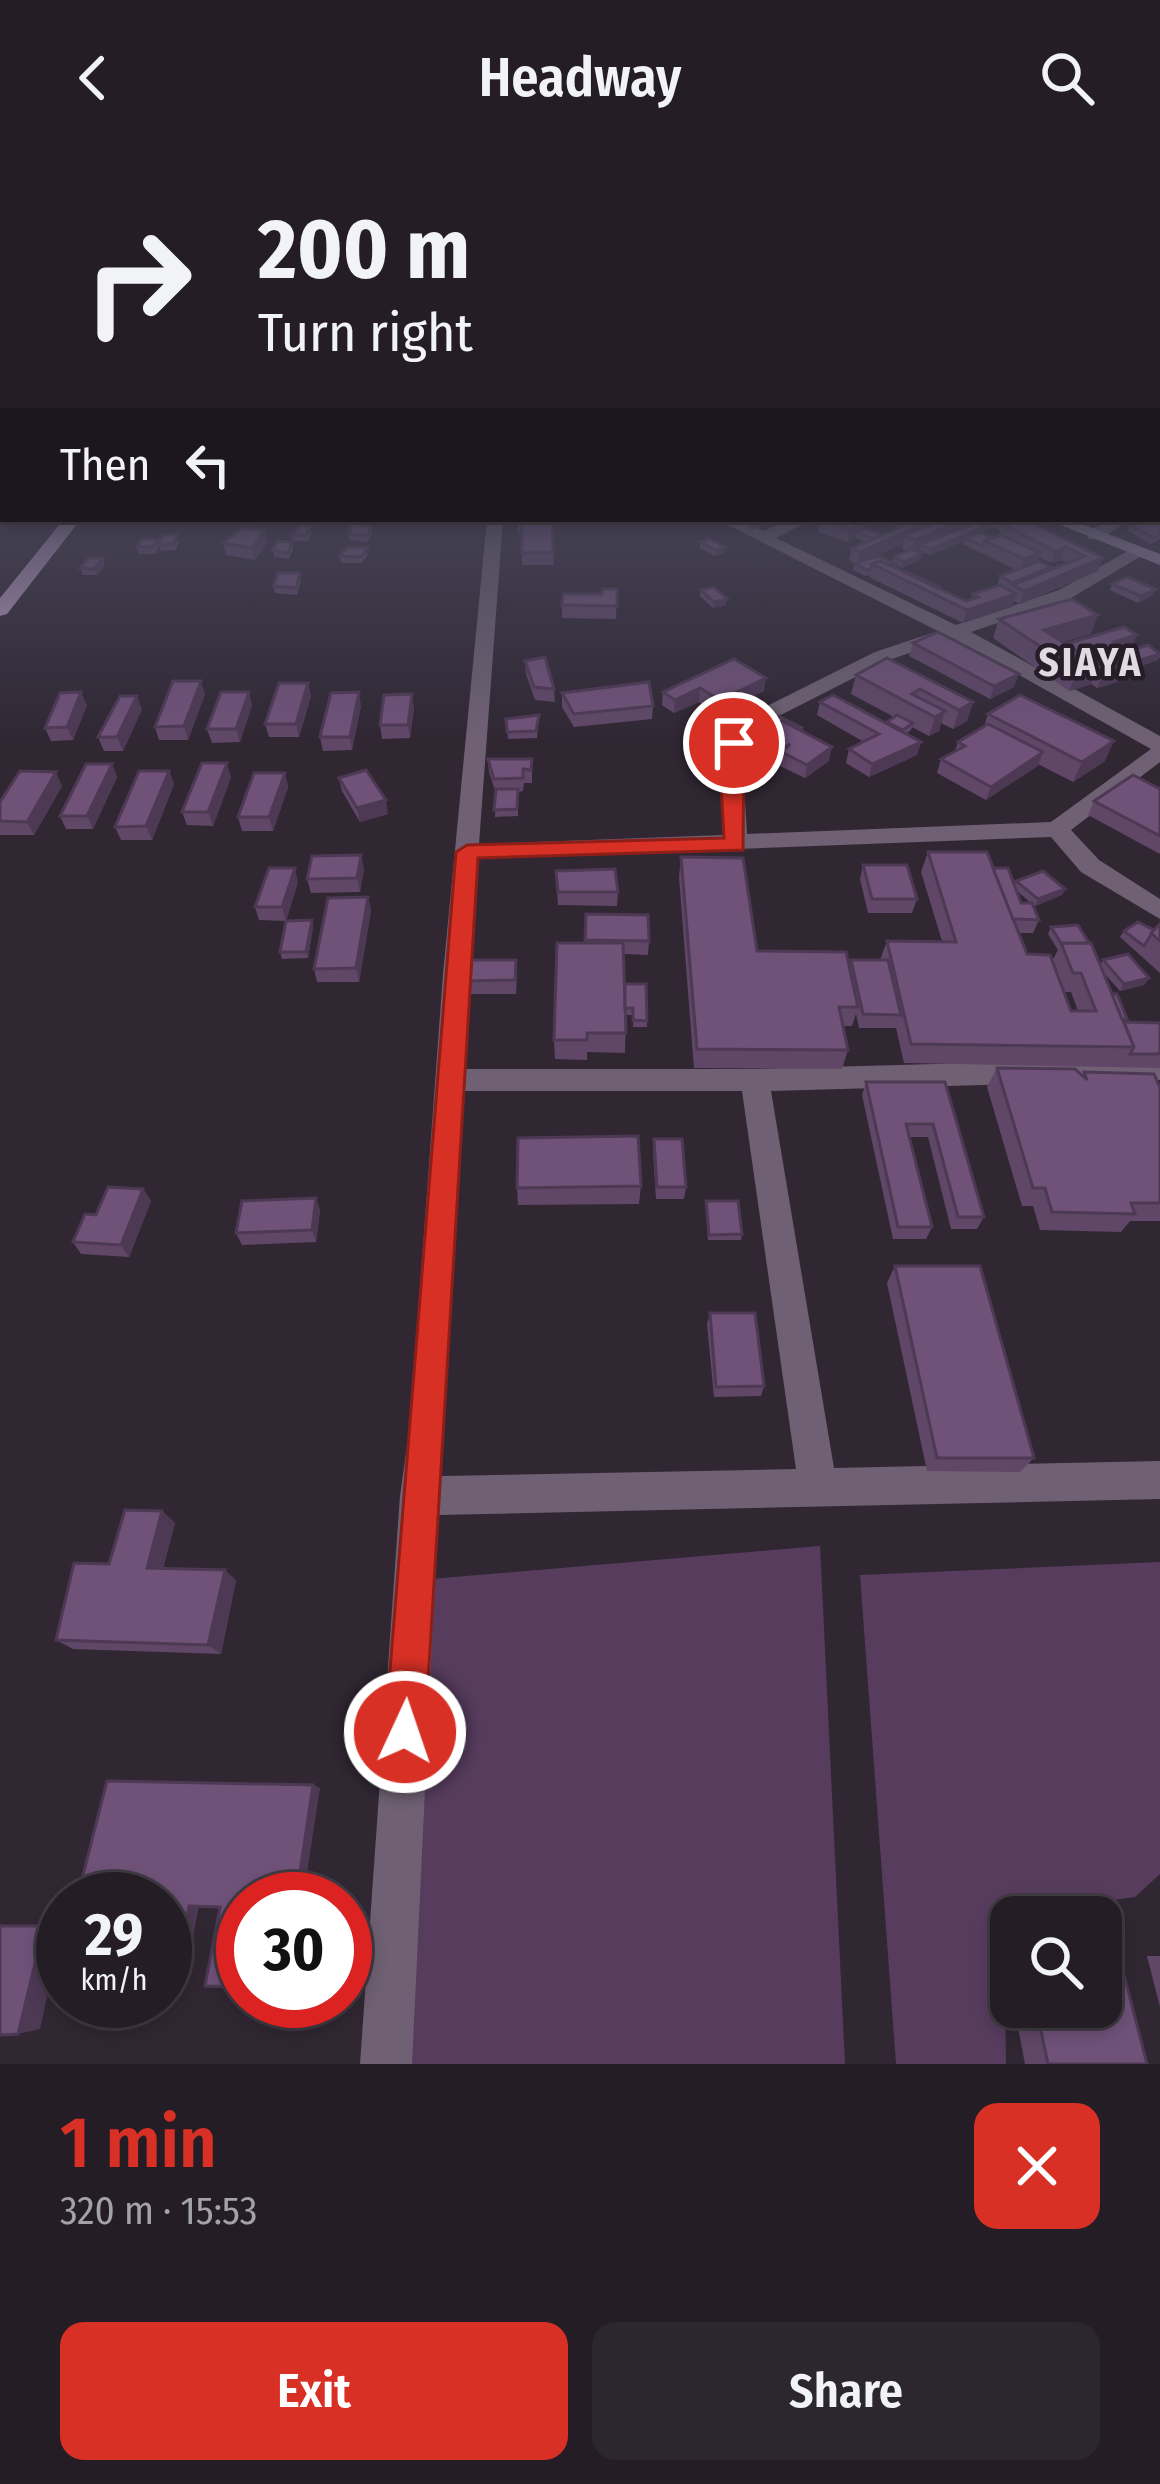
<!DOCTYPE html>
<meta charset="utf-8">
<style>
body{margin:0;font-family:"Fira Sans Condensed",sans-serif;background:#2c262e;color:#f1f3f6;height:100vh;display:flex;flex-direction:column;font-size:45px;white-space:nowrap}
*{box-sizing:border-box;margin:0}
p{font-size:39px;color:#a3a2a7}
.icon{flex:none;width:66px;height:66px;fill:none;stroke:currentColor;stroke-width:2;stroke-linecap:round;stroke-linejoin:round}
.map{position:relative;height:1908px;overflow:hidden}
.drawer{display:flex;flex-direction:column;background:#241d26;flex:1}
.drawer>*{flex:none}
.guide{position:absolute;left:0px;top:0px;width:1161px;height:366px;box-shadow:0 6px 18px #0003,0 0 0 3px #413b43;background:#241d26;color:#f1f3f6;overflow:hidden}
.controls{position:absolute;left:990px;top:1740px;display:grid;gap:24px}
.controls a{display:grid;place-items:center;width:132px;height:132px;border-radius:24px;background:#241d26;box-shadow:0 6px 18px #0003,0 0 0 3px #413b43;font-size:60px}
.speed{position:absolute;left:36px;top:1716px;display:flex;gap:24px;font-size:60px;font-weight:700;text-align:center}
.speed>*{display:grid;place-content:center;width:156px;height:156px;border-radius:50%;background:#241d26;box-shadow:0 6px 18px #0003,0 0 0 3px #413b43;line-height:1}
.speed small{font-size:30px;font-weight:400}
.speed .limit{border:18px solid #d22;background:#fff;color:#111}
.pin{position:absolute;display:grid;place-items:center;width:102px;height:102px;color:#fff;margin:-51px;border:6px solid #fff;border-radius:50%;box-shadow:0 3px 12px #0007}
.me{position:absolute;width:132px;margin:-66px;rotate:3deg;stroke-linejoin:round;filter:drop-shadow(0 0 9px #0008)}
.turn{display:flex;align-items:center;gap:42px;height:252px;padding:0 60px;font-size:54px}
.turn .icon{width:156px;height:156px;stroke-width:2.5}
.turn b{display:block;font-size:84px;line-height:102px}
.then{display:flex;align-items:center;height:114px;padding:0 60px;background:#0003;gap:24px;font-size:45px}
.round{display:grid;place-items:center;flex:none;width:126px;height:126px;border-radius:24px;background:#2c262e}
.overview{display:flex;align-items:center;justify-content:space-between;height:204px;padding:0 60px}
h1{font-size:72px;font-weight:600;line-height:90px;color:#d93025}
.action{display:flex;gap:24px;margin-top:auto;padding:24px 60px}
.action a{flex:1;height:138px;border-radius:24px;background:#d93025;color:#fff;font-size:48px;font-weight:600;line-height:138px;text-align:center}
.action a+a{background:#2c262e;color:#f1f3f6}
header{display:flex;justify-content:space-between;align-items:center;height:156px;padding:0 60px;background:#241d26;font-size:54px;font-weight:600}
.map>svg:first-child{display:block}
.green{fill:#573c5e}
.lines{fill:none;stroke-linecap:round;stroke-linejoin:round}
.minor{fill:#6f6173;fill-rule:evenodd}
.secondary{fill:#96809c;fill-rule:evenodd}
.primary{fill:#b497bb;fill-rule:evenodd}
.wall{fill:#604768;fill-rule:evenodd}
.shaded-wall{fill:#4e3955}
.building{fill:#705279;stroke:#4e3955;stroke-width:3}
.route{fill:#d93025;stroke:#8d1f18;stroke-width:3}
.labels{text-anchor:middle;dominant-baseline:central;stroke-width:9;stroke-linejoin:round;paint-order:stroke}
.far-district-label{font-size:39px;font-weight:bold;letter-spacing:3px;fill:#e1dae2;stroke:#261d29}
</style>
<header><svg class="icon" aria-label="back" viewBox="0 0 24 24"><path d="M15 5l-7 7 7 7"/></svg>Headway<svg class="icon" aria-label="search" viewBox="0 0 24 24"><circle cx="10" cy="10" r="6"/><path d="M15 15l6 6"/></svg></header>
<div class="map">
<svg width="1160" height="1908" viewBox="0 0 1160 1908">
<rect width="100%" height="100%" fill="#302733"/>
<g class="green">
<polygon points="820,1390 845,1908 390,1908 419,1424"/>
<polygon points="1160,1406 1160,1718 1135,1741 1004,1759 1006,1908 896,1908 860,1419"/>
</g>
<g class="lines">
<g class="minor">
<polygon points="1160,339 1160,350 1158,351 1158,340"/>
<path d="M487 363H503L479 688 723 679 721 611 739 564 875 496 938 475 716 363H737L763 375 791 363H813L776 382 956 469 1059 434 1133 392 1148 396 1071 442 971 476 1160 580V606L1071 674 1099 704 1160 743V763L1081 716 1051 681 478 703 465 913H755L1160 902V924L771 935 834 1312 1160 1305V1343L438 1359 412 1908H360L400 1340 410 1268 443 818ZM953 482 1151 593 1051 666 747 678 743 611 755 572 889 504ZM464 935H742L796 1313 441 1320Z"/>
<polygon points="1112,363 1132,363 1100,383 1088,383 1088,375"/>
</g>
<polygon class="secondary" points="1046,363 1069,363 1160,398 1160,409"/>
<polygon class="primary" points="64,363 81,363 7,458 0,460 0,442"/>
</g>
<g class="wall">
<polygon points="1160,352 1160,383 1151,388 1128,375 1130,369"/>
<polygon points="518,363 541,363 541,368 552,367 554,409 522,409 522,377 518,377"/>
<polygon points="740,363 772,363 772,366 752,373 739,366"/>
<path d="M821 363 881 379 899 371 884 363H918L915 375 918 368 933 363H1023L1103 402 1098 415 1020 448 1014 445 1012 451 963 467 869 421 870 419 865 420 853 414 855 407 849 404 852 392 865 386 856 382V380L847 386 818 376ZM991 370 1000 374 998 380 993 382 982 377ZM964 385 963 388 1016 414 1000 420 997 430 973 438 971 443 966 445 894 411 895 409 902 412 921 403 916 394 919 393 930 399ZM903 388 902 392 908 395 894 401 892 406 873 401ZM1038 401 1051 407 1062 404 1068 407 1050 414 1036 406Z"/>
<polygon points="371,371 372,377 368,386 349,384 348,378"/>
<polygon points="312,376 308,385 293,385 292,379"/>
<polygon points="158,383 159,388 179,385 176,394 161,395 159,390 155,398 139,398 137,391"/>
<polygon points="268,386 255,404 226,399 223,387"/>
<polygon points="292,386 293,393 289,403 274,401 273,394"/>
<polygon points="700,386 724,397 715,400 700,392"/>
<polygon points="369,397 362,407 341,407 340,400"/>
<polygon points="105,409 97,419 83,419 80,412"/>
<polygon points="301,424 297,439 275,437 273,430"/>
<polygon points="1112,428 1153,439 1138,447 1110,434"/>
<polygon points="617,433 616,463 562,462 562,449"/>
<polygon points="701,434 726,449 713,452 700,440"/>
<polygon points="999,463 1091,478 1062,486 1066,488 1137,479 1131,492 1126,494 1160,497 1160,500 1158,504 1134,512 1132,515 1121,519 1117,526 1097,532 1090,527 1069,535 993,482"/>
<polygon points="913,487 1014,531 990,543 909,500"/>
<polygon points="734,503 764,535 718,558 699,546 674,557 662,549 663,536"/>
<polygon points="525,505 554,533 555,546 535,544 526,518"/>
<polygon points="856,519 973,546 967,565 953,573 941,567 939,575 929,580 912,571 911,574 906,578 921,586 917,599 869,621 846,607 849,593 864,586 817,559 820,546 886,567 894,561 851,538"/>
<polygon points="308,527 311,540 299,581 269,581 265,568"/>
<polygon points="562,537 653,550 652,563 574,571 562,551"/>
<polygon points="205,538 188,584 159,584 155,571"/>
<polygon points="87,549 73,584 51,585 45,572"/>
<polygon points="252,549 240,586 212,587 207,573"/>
<polygon points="361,550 352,594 323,595 320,581"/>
<polygon points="414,552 410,582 382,583 380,569"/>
<polygon points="142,553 123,595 104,595 98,581"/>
<polygon points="988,558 1105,605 1073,626 1038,608 986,644 937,617 941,603 955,595 958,586 984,571"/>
<polygon points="539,559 537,582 508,583 506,563"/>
<polygon points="776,565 802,575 829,605 805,622 780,610 780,606 777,608 752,595 754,582 775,569"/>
<polygon points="488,603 532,603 532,627 524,627 523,635 518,636 518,660 495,661 496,637 489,616"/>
<polygon points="112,608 117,621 93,673 66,673 60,660"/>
<polygon points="169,615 174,628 152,684 121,684 115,671"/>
<polygon points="285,617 288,631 273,675 242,675 238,661"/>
<polygon points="231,621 213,670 187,669 182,656"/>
<polygon points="339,622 388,658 360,666 342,635"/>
<polygon points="62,630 34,679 0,679 0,646"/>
<polygon points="1160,633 1160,698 1088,659 1094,645"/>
<path d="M928 696 993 712 1014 729 1016 725 1062 739 1035 750 1033 748 1039 764 1033 777H1019L1027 798 1052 805 1058 794 1048 778 1051 771 1100 809 1103 804 1149 822 1144 829 1120 835 1102 815 1112 838 1127 863 1125 866 1160 867V912L904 907 896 872H859L856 858 852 870H843L848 894 842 913 694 912 679 721 681 701 757 795 849 809 851 804H880L887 785H942L921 716ZM1016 734 1031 747H1021ZM1064 836H1071L1078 855H1071Z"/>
<polygon points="863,709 917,743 912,757 868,757 860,723"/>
<polygon points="364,713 360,736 311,737 307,723"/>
<polygon points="556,715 618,736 617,750 558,749"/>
<polygon points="298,726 286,765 259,764 255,751"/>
<polygon points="368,741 371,755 359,826 317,826 314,813"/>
<polygon points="586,758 649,785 648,799 624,798 625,828 647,865 647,871 633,871 633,859 626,859 625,897 587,896 587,904 555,903 554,884 585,787"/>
<polygon points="1160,768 1160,817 1120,781 1124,775 1154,774"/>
<polygon points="313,771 308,802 282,803 280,796"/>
<polygon points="517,817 516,838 466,838 465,825"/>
<polygon points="997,912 1082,919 1084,916 1160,932 1160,1065 1130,1065 1121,1076 1040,1074 1033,1050 1022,1050 987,931"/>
<polygon points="866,926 945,926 984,1061 977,1073 951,1073 928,981 909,981 932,1071 926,1083 893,1083 862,939"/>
<polygon points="654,983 686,1031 684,1043 656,1043 653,996"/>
<polygon points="641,1030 639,1048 518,1049 517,1032"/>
<polygon points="143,1033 151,1045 129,1101 81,1098 73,1086 96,1059"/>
<polygon points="706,1045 742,1078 741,1084 708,1084"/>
<polygon points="320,1054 316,1086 242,1089 236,1077"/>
<polygon points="895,1110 1034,1302 1020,1316 927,1315 887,1127"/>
<polygon points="710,1157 764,1230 761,1240 714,1241 707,1168"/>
<polygon points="162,1355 175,1367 163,1412 236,1424 221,1498 73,1493 56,1484 109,1408"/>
<polygon points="1147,1800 1160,1800 1160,1851"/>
<polygon points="1005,1809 1011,1809 1011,1837"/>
<polygon points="1101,1809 1122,1811 1147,1908 1025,1908 1014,1851 1101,1851"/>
</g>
<g class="shaded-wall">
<polygon points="763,363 772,363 772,366 752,373 753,367"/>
<polygon points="907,363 918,363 916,370 905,374"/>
<polygon points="968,363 964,375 920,388 919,393 911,396 914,384"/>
<polygon points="863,365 861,377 857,376 856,380 847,386 850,373"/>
<polygon points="992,365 990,371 984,374 983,377 968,383 965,382 964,385 930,399 931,393"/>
<polygon points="916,371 913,383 905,379 903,388 858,408 860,396"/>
<polygon points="265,374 268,386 255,404 252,392"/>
<polygon points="725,391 724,397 715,400 716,394"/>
<polygon points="1066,391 1062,404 1051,407 1055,395"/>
<polygon points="922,397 921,403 902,412 904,406"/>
<polygon points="1040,397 1035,410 1020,416 1024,403"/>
<polygon points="103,402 105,409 97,419 94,413"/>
<polygon points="1103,402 1098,415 1020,448 1024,435"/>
<polygon points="1156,433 1153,439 1138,447 1141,440"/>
<polygon points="1016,438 1012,451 963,467 967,454"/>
<polygon points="727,443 726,449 713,452 714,446"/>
<polygon points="1098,459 1091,478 1042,492 1044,474"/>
<polygon points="1137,479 1131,492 1108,499 1114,486"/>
<polygon points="1160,498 1158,504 1134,512 1132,515 1121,519 1117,526 1097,532 1102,518 1116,508"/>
<polygon points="1098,509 1090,529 1069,535 1077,515"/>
<polygon points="1019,518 1014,531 990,543 994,530"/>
<polygon points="766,522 764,535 718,558 720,544"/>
<polygon points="201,525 205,538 188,584 184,570"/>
<polygon points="308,527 311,540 299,581 296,568"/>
<polygon points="700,532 699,546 674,557 675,544"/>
<polygon points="81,536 87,549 73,584 67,571"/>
<polygon points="249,536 252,549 240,586 236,573"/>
<polygon points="359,536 361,550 352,594 350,581"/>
<polygon points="412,538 414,552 410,582 408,569"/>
<polygon points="137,540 142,553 123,595 117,581"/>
<polygon points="973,546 967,565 953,573 959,554"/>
<polygon points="945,555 939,575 929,580 935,561"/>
<polygon points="1114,585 1105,605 1073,626 1082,606"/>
<polygon points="921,586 917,599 869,621 872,608"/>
<polygon points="832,591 829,605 805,622 807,609"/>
<polygon points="1043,596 1038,610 986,644 991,631"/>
<polygon points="227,607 231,621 213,670 208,656"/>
<polygon points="112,608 117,621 93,673 87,660"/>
<polygon points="169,615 174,628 152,684 146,670"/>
<polygon points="56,616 62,630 34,679 27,666"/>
<polygon points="285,617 288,631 273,675 269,661"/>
<polygon points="386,644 388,658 360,666 357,652"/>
<polygon points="361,699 364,713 360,736 357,722"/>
<polygon points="295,712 298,726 286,765 282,751"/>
<polygon points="1065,733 1062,739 1035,750 1038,743"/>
<polygon points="368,741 371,755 359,826 356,812"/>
<polygon points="312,764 313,771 308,802 306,796"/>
<polygon points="1149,822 1144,829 1120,835 1124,828"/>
<polygon points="143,1033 151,1045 129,1101 121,1089"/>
<polygon points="316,1042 320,1054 316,1086 312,1074"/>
<polygon points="162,1355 175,1367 160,1422 147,1412"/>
<polygon points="225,1414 236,1424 221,1498 208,1489"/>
<polygon points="313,1629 320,1632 303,1743 296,1743"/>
<polygon points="189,1750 199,1750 188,1807 178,1809"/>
<polygon points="63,1769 40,1873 18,1878 44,1770"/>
</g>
<g class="building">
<polygon points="1160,352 1160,378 1154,382 1130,369 1141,363 1158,363 1158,353"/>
<polygon points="821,363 858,363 863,365 850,373"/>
<polygon points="933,363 945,363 925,371 918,368"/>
<polygon points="946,363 967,363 914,384 905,379"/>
<polygon points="970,363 988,363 992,365 983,369"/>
<polygon points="1018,363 1023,363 1103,402 1024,435 1013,429 1084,400 1066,391 1055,395 1002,368"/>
<polygon points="552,367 553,396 522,397 522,368"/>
<polygon points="976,367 985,371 931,393 920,388"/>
<polygon points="353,368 371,371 367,380 348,378"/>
<polygon points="908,368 916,371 860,396 852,392"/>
<polygon points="301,369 311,370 306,379 292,379"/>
<polygon points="865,372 881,379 873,383 857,376"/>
<polygon points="241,373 265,374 252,392 223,387"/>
<polygon points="979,376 993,382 985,385 983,390 965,382"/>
<polygon points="177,378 174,388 159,389 162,379"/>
<polygon points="1001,379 1040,397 1024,403 985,385"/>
<polygon points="142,383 158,383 153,391 137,391"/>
<polygon points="709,383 725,391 716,394 700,386"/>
<polygon points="277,385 292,386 288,397 273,394"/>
<polygon points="368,391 361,401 340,400 347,392"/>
<polygon points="912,393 922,397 904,406 894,401"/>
<polygon points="879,400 895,408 889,409 880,405 872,408 871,413 866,414 855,407"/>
<polygon points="89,402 103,402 94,413 80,412"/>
<polygon points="880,405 966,445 978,441 973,438 1000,429 1016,438 967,454 872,408"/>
<polygon points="1039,405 1051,411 1012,427 1000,420"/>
<polygon points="905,415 939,431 937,432"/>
<polygon points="278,417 300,417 296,432 273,430"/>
<polygon points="1127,421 1156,433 1141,440 1112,428"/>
<polygon points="714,431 727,443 714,446 701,434"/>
<polygon points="602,433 617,433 617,450 562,449 563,438 602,438"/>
<polygon points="1072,443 1098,459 1044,474 1098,509 1077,515 999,463"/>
<polygon points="1124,471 1137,479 1114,486 1138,502 1116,508 1123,513 1102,518 1096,514 1098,509 1066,488"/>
<polygon points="938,476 1019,518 994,530 913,487"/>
<polygon points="1148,489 1160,498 1137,505 1138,502 1128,495"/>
<polygon points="545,501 554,533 534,531 525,505"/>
<polygon points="887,502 973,546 959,554 920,533 912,538 945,555 935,561 856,519"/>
<polygon points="734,503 766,522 720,544 700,532 675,544 663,536"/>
<polygon points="173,525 201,525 184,570 155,571"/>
<polygon points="649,526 653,550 574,558 562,537"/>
<polygon points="279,527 308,527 296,568 265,568"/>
<polygon points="81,536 67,571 45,572 60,537"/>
<polygon points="221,536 249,536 236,573 207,573"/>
<polygon points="359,536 350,581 320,581 331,537"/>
<polygon points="412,538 408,569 380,569 384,539"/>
<polygon points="833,539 921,586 872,608 849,593 879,578 820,546"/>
<polygon points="1020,539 1114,585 1082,606 988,558"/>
<polygon points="120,540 137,540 117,581 98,581"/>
<polygon points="539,559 536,575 507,576 506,563"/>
<polygon points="897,559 913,567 903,574 887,566"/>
<polygon points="779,560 802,572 800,574 782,565 779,566 776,565"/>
<polygon points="782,565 832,591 807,609 782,596 790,588 779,595 754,582"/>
<polygon points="988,568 1043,596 991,631 941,603 965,590 958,586"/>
<polygon points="488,603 532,603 531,614 523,613 523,622 494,623"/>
<polygon points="202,607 227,607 208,656 182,656"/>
<polygon points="86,608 112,608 87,660 60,660"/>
<polygon points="366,614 386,644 357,652 339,622"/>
<polygon points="20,615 56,616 27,666 0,665 0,646"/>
<polygon points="139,615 169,615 146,670 115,671"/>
<polygon points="254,617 285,617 269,661 238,661"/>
<polygon points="1133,619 1160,633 1160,680 1094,645"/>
<polygon points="496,633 518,633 517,653 494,654"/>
<polygon points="928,696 987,696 1027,798 1050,799 1071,855 1096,855 1081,817 1073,817 1061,787 1091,787 1134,891 911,888 887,785 956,786"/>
<polygon points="361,699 357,722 307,723 312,700"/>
<polygon points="681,701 743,702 757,795 846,796 858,851 839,851 848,894 697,893"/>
<polygon points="863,709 907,709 917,743 872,743"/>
<polygon points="269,712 295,712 282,751 255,751"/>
<polygon points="993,712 1008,712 1021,747 1032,747 1039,764 1013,763"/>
<polygon points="615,713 618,736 558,736 556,715"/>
<polygon points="1043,715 1065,733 1038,743 1016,725"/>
<polygon points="368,741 356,812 314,813 328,742"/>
<polygon points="586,758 648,759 649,785 585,784"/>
<polygon points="312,764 306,796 280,796 286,765"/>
<polygon points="1138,766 1154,774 1144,790 1124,775"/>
<polygon points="1160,768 1160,785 1151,777"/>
<polygon points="1078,769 1089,787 1061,787 1063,790 1051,771"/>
<polygon points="557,787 623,787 626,877 587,877 587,884 554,884"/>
<polygon points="1128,798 1149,822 1124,828 1103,804"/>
<polygon points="466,804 516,804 515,824 465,825"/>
<polygon points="851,804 888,804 901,859 863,858"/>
<polygon points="625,828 646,828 647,865 633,864 633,852 625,852"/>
<polygon points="1112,838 1117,838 1127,863 1122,863"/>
<polygon points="1124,866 1160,867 1160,898 1130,898 1134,891"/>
<polygon points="997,912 1075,913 1087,924 1084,916 1154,918 1160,932 1160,1047 1131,1047 1135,1058 1052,1056 1045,1032 1033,1032"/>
<polygon points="866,926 945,926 984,1061 958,1061 933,968 906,968 932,1071 898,1071"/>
<polygon points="638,980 641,1030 517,1032 518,982"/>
<polygon points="654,983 682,983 686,1031 657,1031"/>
<polygon points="108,1031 143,1033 121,1089 73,1086 85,1058 96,1059"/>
<polygon points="316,1042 312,1074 236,1077 242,1045"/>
<polygon points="706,1045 738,1045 742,1078 709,1079"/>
<polygon points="895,1110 980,1110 1034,1302 937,1302"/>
<polygon points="710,1157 755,1157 764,1230 716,1231"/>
<polygon points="125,1354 162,1355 147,1412 225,1414 208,1489 56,1484 74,1407 109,1408"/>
<polygon points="107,1625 313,1629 296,1743 243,1743 243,1831 205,1830 220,1751 189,1750 178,1809 165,1808 165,1743 77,1743"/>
<polygon points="0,1770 44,1770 18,1878 0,1879"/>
<polygon points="63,1798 63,1833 54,1833"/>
<polygon points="1101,1811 1122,1811 1147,1908 1048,1908 1036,1851 1101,1851"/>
</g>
<linearGradient id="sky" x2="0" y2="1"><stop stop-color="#1a151c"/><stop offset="0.54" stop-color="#48475b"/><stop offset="1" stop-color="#48475b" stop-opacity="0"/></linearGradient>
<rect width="1160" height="584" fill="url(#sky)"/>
<polygon class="route" points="734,582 744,587 743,694 478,702 425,1576 419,1591 405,1597 391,1591 385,1576 456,696 467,689 724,682 720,613 724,587"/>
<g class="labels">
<g class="far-district-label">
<text x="1091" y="507">SIAYA</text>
</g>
</g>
</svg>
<div class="controls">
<a><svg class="icon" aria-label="search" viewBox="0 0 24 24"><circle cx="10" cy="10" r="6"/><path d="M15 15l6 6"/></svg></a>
</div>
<div class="speed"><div>29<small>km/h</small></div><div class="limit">30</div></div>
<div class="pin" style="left:734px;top:587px;background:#d93025"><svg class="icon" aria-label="arrive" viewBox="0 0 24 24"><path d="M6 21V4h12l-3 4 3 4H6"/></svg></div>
<svg class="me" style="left:405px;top:1576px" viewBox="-20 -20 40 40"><circle r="17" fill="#d93025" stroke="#fff" stroke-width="3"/><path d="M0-11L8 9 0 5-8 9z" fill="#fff"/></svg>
<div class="guide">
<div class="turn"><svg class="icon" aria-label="right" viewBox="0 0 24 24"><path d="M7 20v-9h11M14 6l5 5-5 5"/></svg><div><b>200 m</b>Turn right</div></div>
<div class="then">Then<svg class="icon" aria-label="left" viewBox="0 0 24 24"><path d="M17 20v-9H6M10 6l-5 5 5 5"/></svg></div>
</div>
</div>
<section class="drawer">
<div class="overview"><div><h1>1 min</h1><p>320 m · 15:53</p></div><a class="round" style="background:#d93025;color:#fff"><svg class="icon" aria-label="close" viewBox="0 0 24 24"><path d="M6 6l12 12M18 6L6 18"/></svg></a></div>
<div class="action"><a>Exit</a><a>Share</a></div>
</section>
